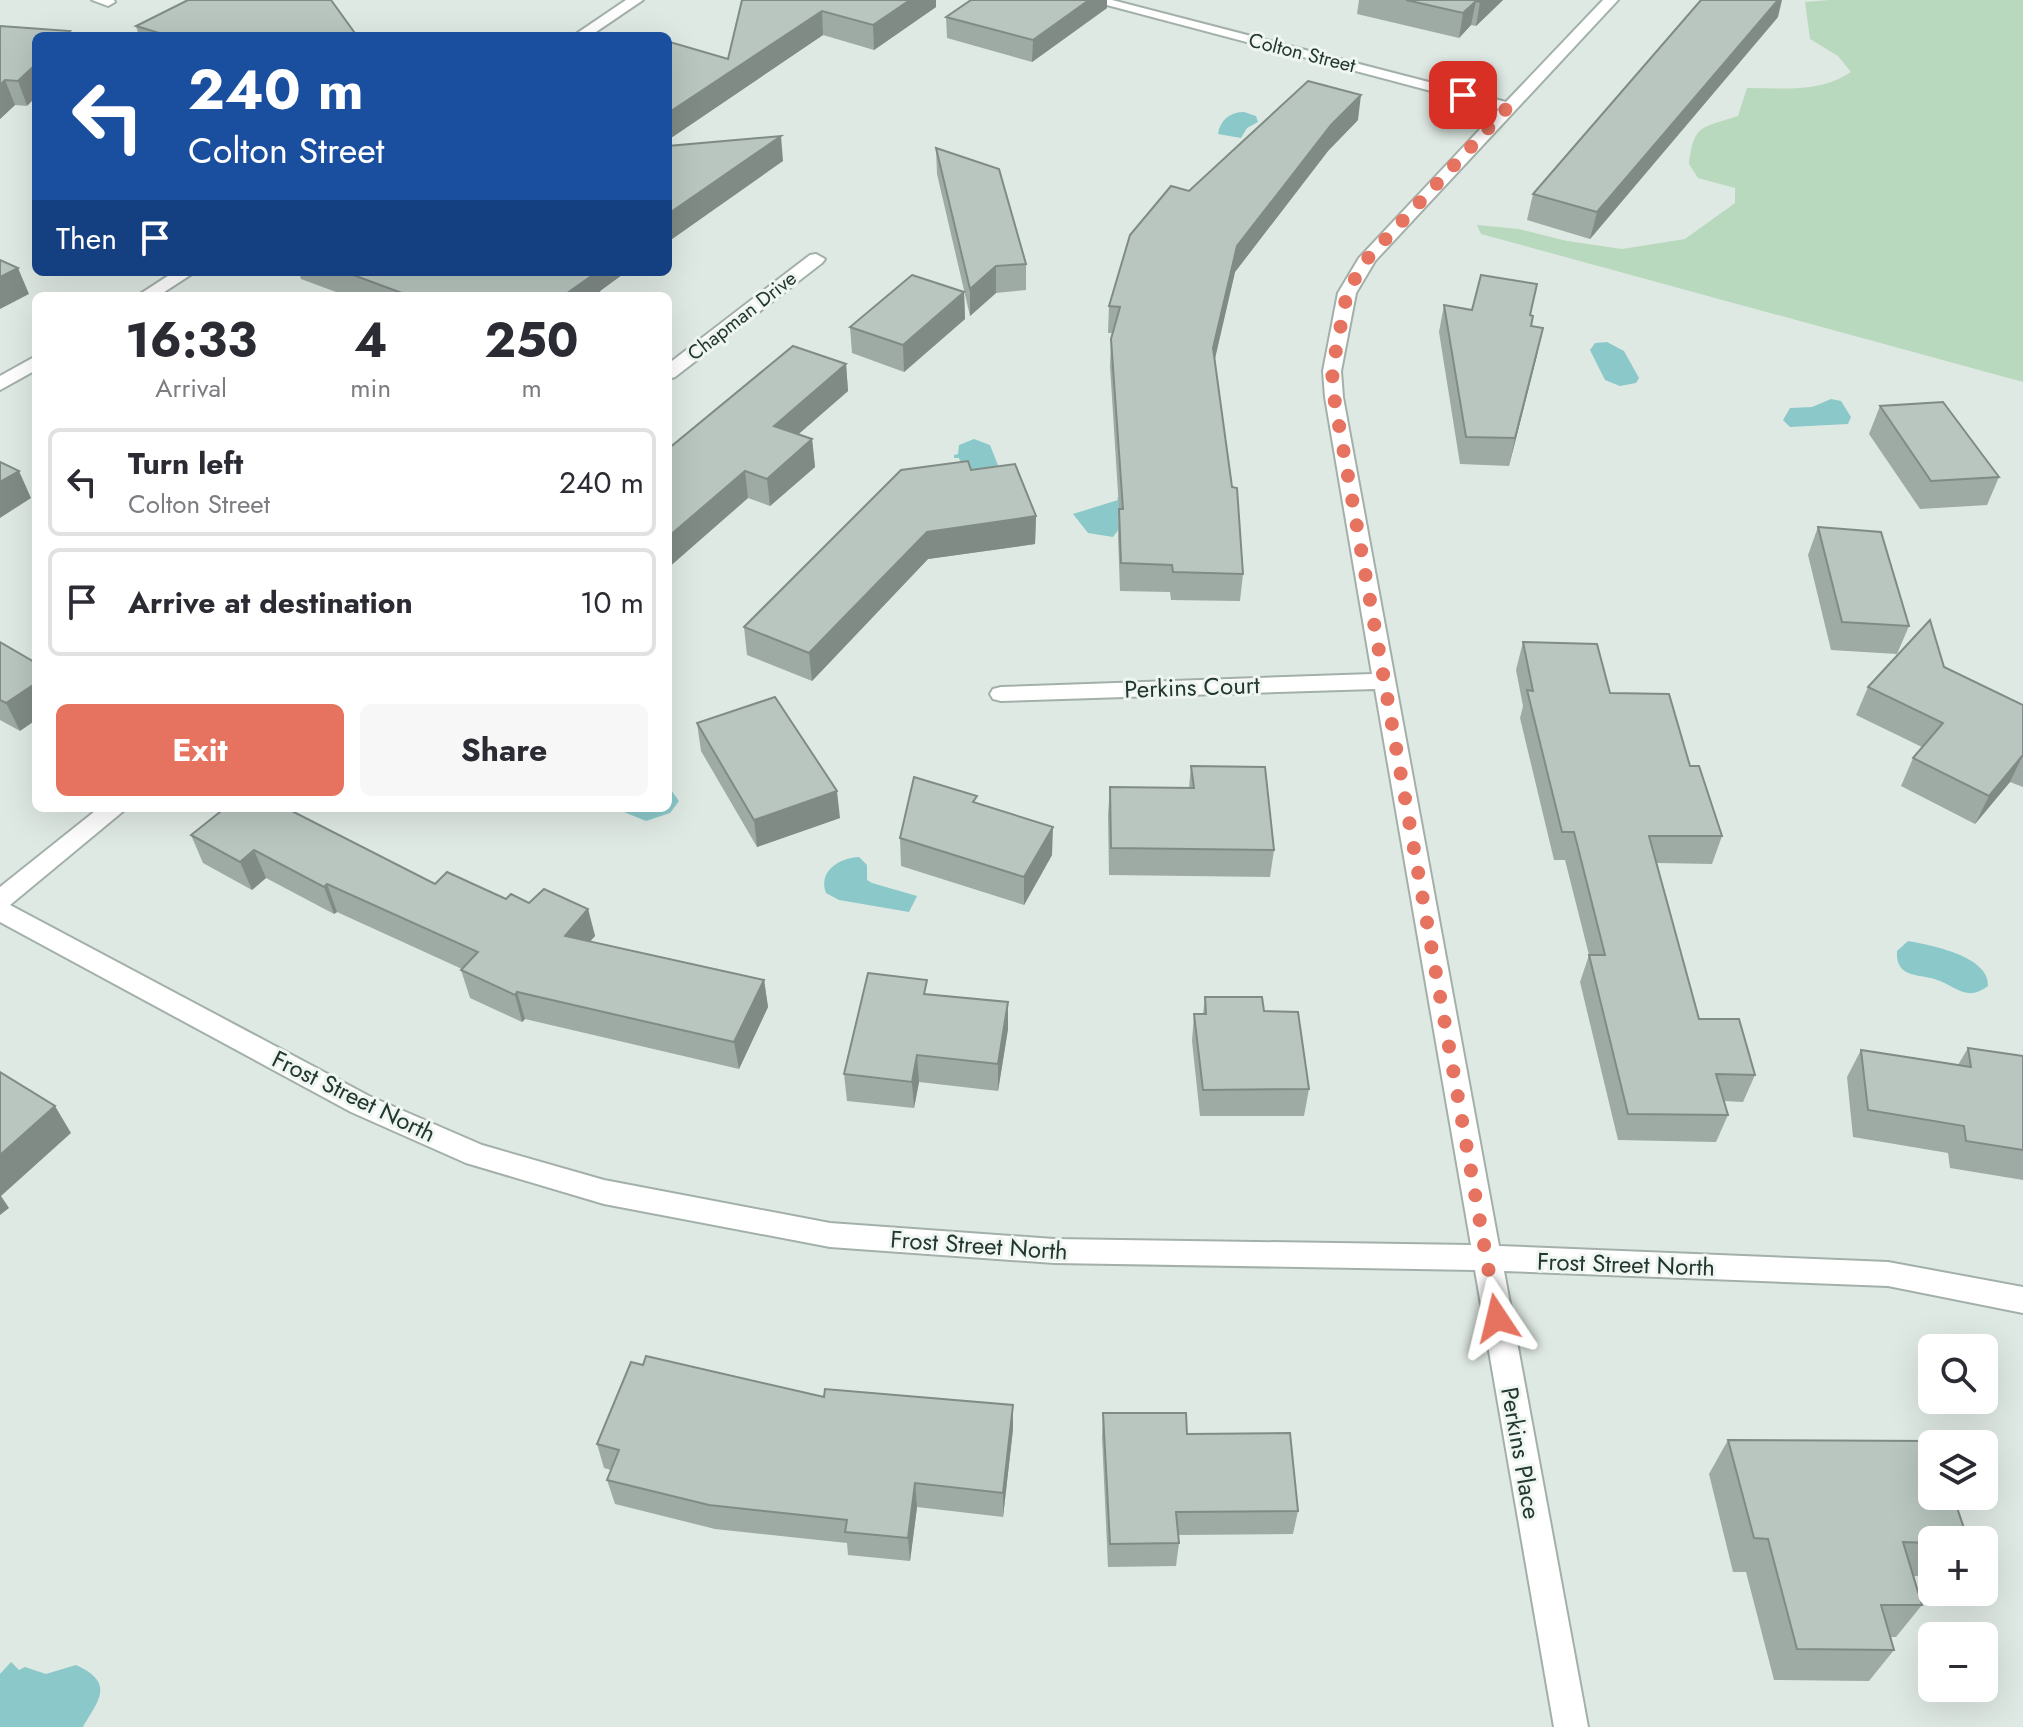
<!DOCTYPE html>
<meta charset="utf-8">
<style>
body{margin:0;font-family:Jost,sans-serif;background:#f7f7f7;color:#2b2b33;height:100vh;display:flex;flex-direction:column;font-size:30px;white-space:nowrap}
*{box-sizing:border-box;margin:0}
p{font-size:26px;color:#7c7c81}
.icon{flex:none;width:44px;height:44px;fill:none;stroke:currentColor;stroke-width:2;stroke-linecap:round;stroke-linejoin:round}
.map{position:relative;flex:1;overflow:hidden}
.panel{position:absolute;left:32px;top:292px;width:640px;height:520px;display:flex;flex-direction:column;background:#fff;border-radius:12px;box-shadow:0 8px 32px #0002}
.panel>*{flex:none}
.top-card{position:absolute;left:32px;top:32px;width:640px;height:244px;border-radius:12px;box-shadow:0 8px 32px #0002;background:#1a4fa0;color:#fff;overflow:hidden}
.fabs{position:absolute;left:1918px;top:1334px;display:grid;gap:16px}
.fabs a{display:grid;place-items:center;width:80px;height:80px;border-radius:12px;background:#fff;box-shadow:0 8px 32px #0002;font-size:40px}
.pin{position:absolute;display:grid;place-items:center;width:68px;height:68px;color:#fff;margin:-34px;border-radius:16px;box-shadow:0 4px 12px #0006}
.me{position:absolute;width:88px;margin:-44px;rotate:350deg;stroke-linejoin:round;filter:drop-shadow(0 0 6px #0008)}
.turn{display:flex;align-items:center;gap:28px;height:168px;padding:0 24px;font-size:36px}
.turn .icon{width:104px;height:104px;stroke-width:2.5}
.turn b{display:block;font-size:56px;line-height:68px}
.then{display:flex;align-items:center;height:76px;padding:0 24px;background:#0003;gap:16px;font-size:30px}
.eta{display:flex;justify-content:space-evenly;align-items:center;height:136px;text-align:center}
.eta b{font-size:48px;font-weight:700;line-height:56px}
.action{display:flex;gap:16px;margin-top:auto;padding:16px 24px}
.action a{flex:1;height:92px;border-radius:12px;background:#e67260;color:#fff;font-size:32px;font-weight:700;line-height:92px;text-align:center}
.action a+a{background:#f7f7f7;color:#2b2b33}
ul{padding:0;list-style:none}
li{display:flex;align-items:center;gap:24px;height:108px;margin:0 16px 12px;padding:0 8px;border:4px solid #e1e1e2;border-radius:12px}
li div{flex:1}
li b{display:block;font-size:30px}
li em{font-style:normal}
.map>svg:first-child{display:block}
.green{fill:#b9d9be}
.water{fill:#8bc8ca}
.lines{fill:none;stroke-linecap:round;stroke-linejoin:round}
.street-casing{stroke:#a3b0a9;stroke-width:4}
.street{fill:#fff;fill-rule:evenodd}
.wall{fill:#9eaaa4}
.shaded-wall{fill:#818b86}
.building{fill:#b8c6bf;stroke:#818b86;stroke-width:2}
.route{stroke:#e67260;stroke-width:14;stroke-dasharray:0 25.2}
.labels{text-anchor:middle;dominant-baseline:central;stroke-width:6;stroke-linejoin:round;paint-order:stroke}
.far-street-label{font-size:20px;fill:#22372f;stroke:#eff6f2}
.street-label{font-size:24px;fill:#22372f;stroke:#eff6f2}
</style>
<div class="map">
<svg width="2023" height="1727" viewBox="0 0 2023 1727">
<rect width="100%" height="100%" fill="#dfe9e3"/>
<path class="green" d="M1829 0H2023V382L1481 234 1477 225 1519 229 1567 241 1622 249 1685 239 1735 203V188L1698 178 1689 164C1694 124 1701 128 1738 116L1747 88C1783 88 1820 93 1851 72L1838 56 1810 39 1805 2Z"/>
<g class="water">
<path d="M1244 112 1256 116 1258 122 1247 128 1241 138 1218 134C1220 120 1230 112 1244 112Z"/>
<polygon points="1607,342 1624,351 1639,378 1636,383 1620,386 1605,380 1590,350 1595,343"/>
<polygon points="1831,399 1841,401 1851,417 1848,424 1790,427 1783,420 1790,408 1812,407"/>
<polygon points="974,439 990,445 1003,478 968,483 959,458 954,458 954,455 958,454 959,445"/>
<polygon points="1124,495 1123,524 1113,537 1088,533 1073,514 1118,500 1117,498"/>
<polygon points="668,786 679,801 670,813 646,821 614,808 668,808"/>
<path d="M859 857 867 865V880L872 883 917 896 909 912 839 900 826 893C818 871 839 858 859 857Z"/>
<path d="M1908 941C1930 945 1990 956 1988 986 1968 1001 1959 989 1940 981 1922 973 1895 980 1897 951Z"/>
<path d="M11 1662 19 1670 25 1667 46 1674 76 1665C116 1683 98 1701 83 1727H0V1674Z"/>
</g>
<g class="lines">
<g class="street-casing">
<g id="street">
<polygon points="92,0 114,0 115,2 108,6"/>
<polygon points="626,0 643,0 590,36 573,36"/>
<polygon points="1088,0 1112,0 1506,102 1603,0 1618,0 1375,261 1356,293 1341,371 1343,397 1499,1246 1888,1262 2023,1287 2023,1313 1888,1286 1504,1271 1588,1727 1554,1727 1475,1270 1054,1263 830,1247 604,1204 466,1163 351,1112 0,922 0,887 99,808 127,808 10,905 369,1096 482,1145 604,1180 830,1223 1054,1239 1471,1245 1375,689 1001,701 993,699 990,694 993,689 1001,687 1372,674 1325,397 1323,371 1338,293 1359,258 1499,109"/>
<polygon points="816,254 825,259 822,263 675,377 668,379 668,364 810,255"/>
<polygon points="174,272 195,272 158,296 137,296"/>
<polygon points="36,356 36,370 0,390 0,376"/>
</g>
</g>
<use href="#street" class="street"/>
</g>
<g class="wall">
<polygon points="742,0 936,0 936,7 874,50 823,35 668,140 668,43 728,59"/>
<polygon points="971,0 1107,0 1107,8 1032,62 947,38 946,17"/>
<polygon points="1359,0 1503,0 1476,26 1471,25 1459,38 1357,14"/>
<polygon points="1778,17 1590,239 1527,220 1533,194"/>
<polygon points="0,26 27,106 15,105 0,119"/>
<polygon points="136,26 357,36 139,36"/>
<polygon points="1358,120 1328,151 1235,272 1215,359 1243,574 1240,601 1171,600 1170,592 1120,591 1118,536 1119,509 1110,366 1111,339 1112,333 1108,333 1109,306 1189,191"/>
<polygon points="936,148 1026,264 1026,290 996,293 970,316 937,174"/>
<polygon points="299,272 626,272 600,291 601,296 347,296 301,279"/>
<polygon points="964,292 965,319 904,372 852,353 850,327"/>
<polygon points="1444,305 1472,310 1530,315 1537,355 1509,466 1460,464 1439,332"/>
<polygon points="793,346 846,364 848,391 798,434 812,439 815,467 770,506 748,498 668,568"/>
<polygon points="1880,406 1999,477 1987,505 1920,509 1869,434"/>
<polygon points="971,470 1036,516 1035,544 928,559 812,681 747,655 744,627"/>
<polygon points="1818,527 1909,626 1897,654 1831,650 1808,555"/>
<polygon points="0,642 20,731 0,720"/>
<polygon points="1523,642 1610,693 1690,766 1722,836 1712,864 1657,863 1699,1019 1755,1075 1743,1102 1724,1101 1728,1115 1716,1142 1618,1140 1580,982 1589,955 1565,860 1554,860 1520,718 1523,706 1516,670"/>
<polygon points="1944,667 2023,705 2023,787 2010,782 1975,824 1901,786 1913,758 1922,747 1856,715 1868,687"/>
<polygon points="697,723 840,818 757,847 701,751"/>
<polygon points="1191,766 1274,850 1270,877 1109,875 1108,815 1110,787 1189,788"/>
<polygon points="977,804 1052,855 1024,905 901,866 900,838"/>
<polygon points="191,835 529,903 588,909 595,936 590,941 764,980 768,1007 739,1069 525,1019 522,1022 470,998 461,970 462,969 337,912 334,914 266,878 252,890 203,863"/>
<polygon points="927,994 1008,1029 998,1091 919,1082 914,1108 847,1101 844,1074"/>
<polygon points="1205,997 1309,1089 1304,1116 1200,1116 1192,1041 1194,1014 1203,1014"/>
<polygon points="1968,1048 2023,1056 2023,1180 1950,1168 1948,1153 1853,1137 1847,1077 1861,1050 1958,1065"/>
<polygon points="643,1365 1013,1429 1003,1517 917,1507 910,1561 848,1555 847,1543 715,1529 615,1504 607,1480 611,1470 604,1468 597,1444"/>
<polygon points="1103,1413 1187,1434 1298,1511 1293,1534 1178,1535 1179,1543 1176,1566 1108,1567 1102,1437"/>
<polygon points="1728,1440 1932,1543 1932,1576 1914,1576 1922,1605 1896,1637 1891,1637 1894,1650 1869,1681 1774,1680 1746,1572 1733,1572 1709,1474"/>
</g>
<g class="shaded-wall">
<polygon points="910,0 936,0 936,7 874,50 873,25"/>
<polygon points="1089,0 1107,0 1107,8 1032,62 1033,40"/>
<polygon points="1482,0 1503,0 1476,26 1480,2"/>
<polygon points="1778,0 1782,0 1778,17 1590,239 1597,212"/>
<polygon points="1476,1 1471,25 1459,38 1463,13"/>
<polygon points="822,11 823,35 668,140 668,113"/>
<polygon points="36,64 36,97 27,106 18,81"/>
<polygon points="5,80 15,105 0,119 0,85"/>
<polygon points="1361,95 1358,120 1328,151 1235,272 1211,375 1213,348 1237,246 1331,125"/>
<polygon points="781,136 783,161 668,242 668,214"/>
<polygon points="996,266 996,293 970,316 970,289"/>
<polygon points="18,268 29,294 0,309 0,277"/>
<polygon points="589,272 626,272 600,291 601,296 563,296"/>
<polygon points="964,292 965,319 904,372 903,345"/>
<polygon points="1543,328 1537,355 1509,466 1515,438"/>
<polygon points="846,364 848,391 777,453 774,426"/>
<polygon points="812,439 815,467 770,506 767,479"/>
<polygon points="19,471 31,498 0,518 0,482"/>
<polygon points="745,471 748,498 668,568 668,537"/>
<polygon points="1036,516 1035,544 928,559 812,681 809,653 927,532"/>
<polygon points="36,683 36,720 20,731 6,703"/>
<polygon points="2023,755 2010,782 1975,824 1989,796"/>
<polygon points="837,791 840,818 757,847 754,820"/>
<polygon points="1053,827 1052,855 1024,905 1024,877"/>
<polygon points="254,850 266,878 252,890 240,862"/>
<polygon points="327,884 337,912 334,914 324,887"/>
<polygon points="588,909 595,936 571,963 565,936"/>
<polygon points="764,980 768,1007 739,1069 734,1042"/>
<polygon points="517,992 525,1019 522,1022 515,995"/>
<polygon points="1008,1002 1008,1029 998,1091 998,1064"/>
<polygon points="917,1055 919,1082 914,1108 912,1082"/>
<polygon points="55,1106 71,1133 1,1196 9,1208 0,1215 0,1155"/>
<polygon points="1013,1405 1013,1429 1003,1517 1003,1493"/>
<polygon points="915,1483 917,1507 910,1561 908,1538"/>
</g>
<g class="building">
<polygon points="188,0 331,0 357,36 169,36 136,26"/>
<polygon points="742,0 910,0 873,25 822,11 668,113 668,43 670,42 728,59"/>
<polygon points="971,0 1089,0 1033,40 946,17"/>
<polygon points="1406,0 1482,0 1480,2 1476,1 1463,13"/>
<polygon points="1701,0 1778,0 1597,212 1533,194"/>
<polygon points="0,26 70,31 65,36 36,36 36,64 18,81 5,80 0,85"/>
<polygon points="1308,81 1361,95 1331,125 1237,246 1213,348 1232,487 1237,488 1243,574 1173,572 1172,565 1121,563 1119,509 1123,509 1111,339 1120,307 1109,306 1130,235 1171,186 1189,191"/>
<polygon points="781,136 668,214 668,146"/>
<polygon points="936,148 999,169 1026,264 996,266 970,289"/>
<polygon points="0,260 18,268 0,277"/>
<polygon points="345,272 597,272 563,296 410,296"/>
<polygon points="912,275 964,292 903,345 850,327"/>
<polygon points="1481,275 1537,284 1530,315 1533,316 1531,326 1543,328 1515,438 1466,437 1444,305 1472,310"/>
<polygon points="793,346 846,364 774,426 812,439 767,479 745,471 668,537 668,449"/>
<polygon points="1943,402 1999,477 1931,481 1880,406"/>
<polygon points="968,461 971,470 1015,464 1036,516 927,532 809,653 744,627 901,470"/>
<polygon points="0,462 19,471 0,482"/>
<polygon points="1818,527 1881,532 1909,626 1842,622"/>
<polygon points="1930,620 1944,667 2023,705 2023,755 1989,796 1913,758 1943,723 1868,687"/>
<polygon points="0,642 36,663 36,683 6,703 0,700"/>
<polygon points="1523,642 1597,644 1610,693 1669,694 1690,766 1699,766 1722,836 1649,836 1699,1019 1739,1019 1755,1075 1716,1074 1728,1115 1628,1114 1589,955 1605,955 1574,832 1562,832 1527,690 1533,691"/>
<polygon points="775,697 837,791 754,820 697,723"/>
<polygon points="1191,766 1265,767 1274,850 1111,848 1110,787 1194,788"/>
<polygon points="914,777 977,796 973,802 1053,827 1024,877 900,838"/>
<polygon points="225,808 286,808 435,884 447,872 506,899 511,894 529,903 544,889 588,909 565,936 764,980 734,1042 517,992 515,995 461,970 478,952 327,884 324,887 254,850 240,862 191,835"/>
<polygon points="868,973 927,980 924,994 1008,1002 998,1064 917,1055 912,1082 844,1074"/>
<polygon points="1205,997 1262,997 1264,1011 1298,1012 1309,1089 1203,1090 1194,1014 1206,1014"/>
<polygon points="1968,1048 2023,1056 2023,1150 1966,1141 1964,1126 1868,1110 1861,1050 1971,1067"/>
<polygon points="0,1072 55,1106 0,1155"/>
<polygon points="646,1356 824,1397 825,1389 1013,1405 1003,1493 915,1483 908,1538 845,1532 847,1520 709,1505 607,1480 619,1450 597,1444 631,1362 643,1365"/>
<polygon points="1103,1413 1186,1413 1187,1434 1290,1433 1298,1511 1176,1512 1179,1543 1110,1544"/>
<polygon points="1728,1440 1934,1441 1935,1444 1932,1444 1932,1496 1953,1496 1968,1540 1932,1540 1932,1543 1903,1542 1922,1605 1881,1605 1894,1650 1797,1649 1768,1539 1754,1538"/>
</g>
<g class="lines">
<polyline class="route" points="1463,95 1508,107 1368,258 1357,275 1347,293 1332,371 1334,397 1497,1318"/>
</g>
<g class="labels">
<g class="far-street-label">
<text transform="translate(1302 53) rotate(14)">Colton Street</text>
<text transform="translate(742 316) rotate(-38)">Chapman Drive</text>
</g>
<g class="street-label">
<text transform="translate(1192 687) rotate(-2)">Perkins Court</text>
<text transform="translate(354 1096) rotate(26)">Frost Street North</text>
<text transform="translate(979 1245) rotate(4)">Frost Street North</text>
<text transform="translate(1626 1264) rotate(2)">Frost Street North</text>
<text transform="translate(1521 1453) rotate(80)">Perkins Place</text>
</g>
</g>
</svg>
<div class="fabs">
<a><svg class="icon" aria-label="search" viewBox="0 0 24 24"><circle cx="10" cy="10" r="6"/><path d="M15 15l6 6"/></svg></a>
<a><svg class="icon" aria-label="layers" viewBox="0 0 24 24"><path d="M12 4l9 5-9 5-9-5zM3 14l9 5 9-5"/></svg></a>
<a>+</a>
<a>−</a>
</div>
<div class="pin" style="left:1463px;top:95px;background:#d93025"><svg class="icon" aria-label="arrive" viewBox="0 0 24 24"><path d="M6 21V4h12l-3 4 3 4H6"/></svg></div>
<svg class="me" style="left:1497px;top:1318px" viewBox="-20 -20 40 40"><path d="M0-17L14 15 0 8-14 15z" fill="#e67260" stroke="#fff" stroke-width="4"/></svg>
<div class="top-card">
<div class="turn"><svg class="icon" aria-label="left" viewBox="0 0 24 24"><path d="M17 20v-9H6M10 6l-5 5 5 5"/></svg><div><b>240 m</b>Colton Street</div></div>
<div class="then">Then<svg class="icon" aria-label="arrive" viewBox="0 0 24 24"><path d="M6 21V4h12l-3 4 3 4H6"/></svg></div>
</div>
<section class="panel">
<div class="eta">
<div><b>16:33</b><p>Arrival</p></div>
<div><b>4</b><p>min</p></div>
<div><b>250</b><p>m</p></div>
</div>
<ul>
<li><svg class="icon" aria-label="left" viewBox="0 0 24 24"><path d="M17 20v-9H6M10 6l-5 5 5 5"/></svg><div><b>Turn left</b><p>Colton Street</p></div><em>240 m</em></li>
<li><svg class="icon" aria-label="arrive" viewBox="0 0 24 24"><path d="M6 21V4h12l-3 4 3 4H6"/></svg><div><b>Arrive at destination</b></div><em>10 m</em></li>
</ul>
<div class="action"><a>Exit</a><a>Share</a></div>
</section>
</div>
